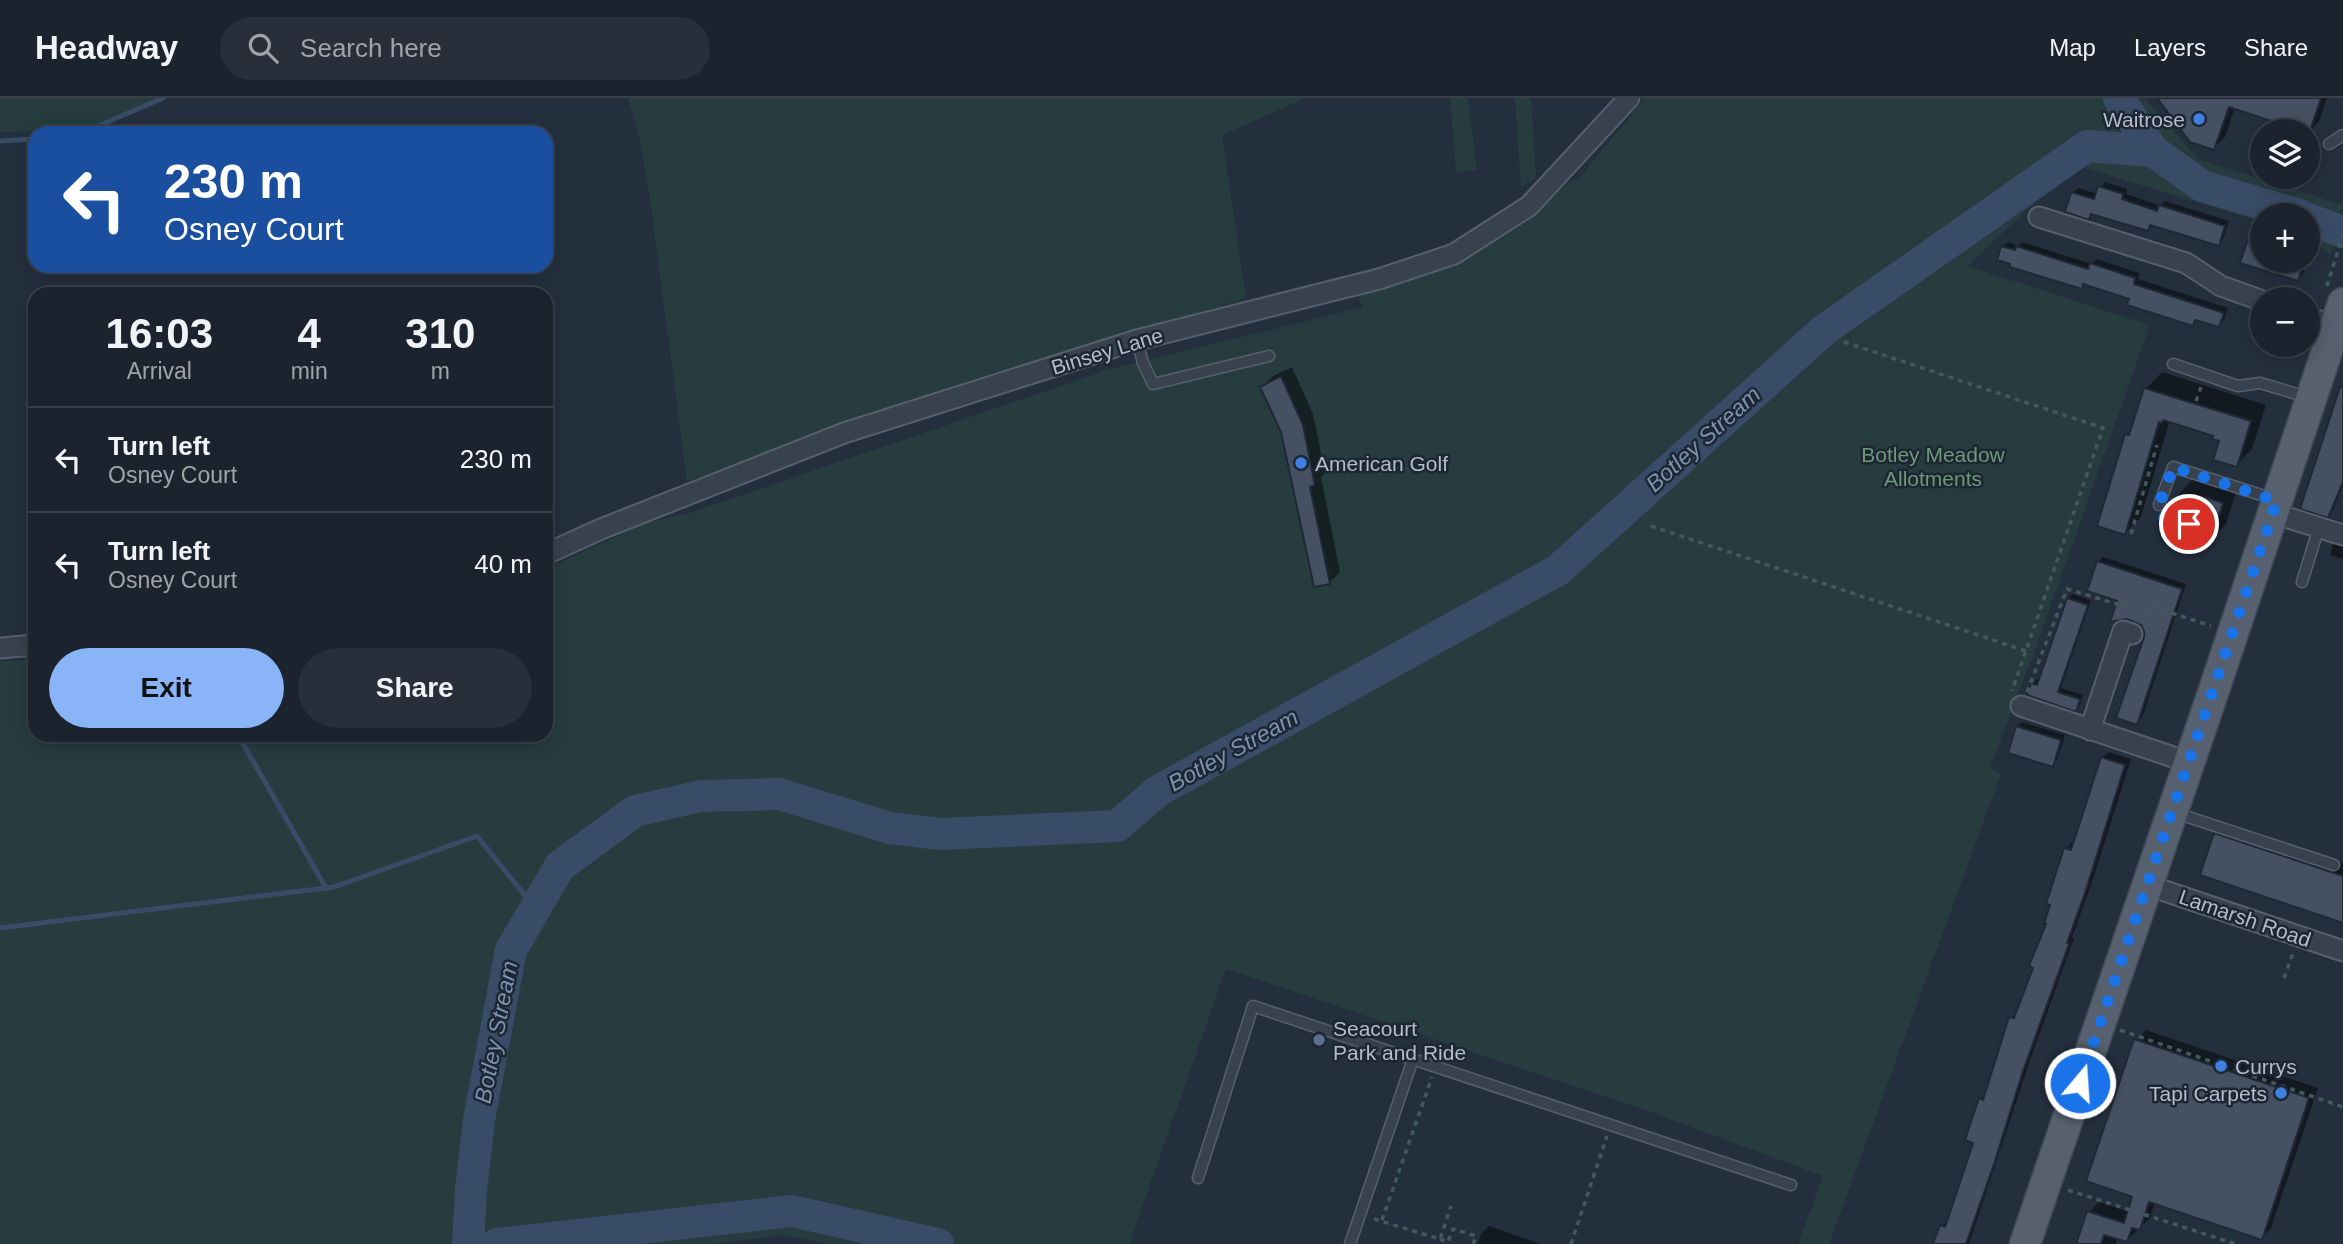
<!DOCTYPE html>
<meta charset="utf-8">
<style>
body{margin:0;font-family:Arial,sans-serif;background:#282f3a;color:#f1f3f6;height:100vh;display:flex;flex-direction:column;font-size:26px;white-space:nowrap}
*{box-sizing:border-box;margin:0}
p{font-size:23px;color:#a0a4aa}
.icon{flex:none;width:38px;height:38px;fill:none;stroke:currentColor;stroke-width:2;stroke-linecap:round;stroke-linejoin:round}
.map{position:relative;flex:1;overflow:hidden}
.details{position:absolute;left:28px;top:189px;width:525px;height:455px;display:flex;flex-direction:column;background:#1b232e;border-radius:21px;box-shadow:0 4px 18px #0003,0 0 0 2px #39404a}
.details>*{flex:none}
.guide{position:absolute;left:28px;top:28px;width:525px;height:147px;border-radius:21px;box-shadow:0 4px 18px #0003,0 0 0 2px #39404a;background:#1a4fa0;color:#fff;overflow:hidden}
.tools{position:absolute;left:2250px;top:21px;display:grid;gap:14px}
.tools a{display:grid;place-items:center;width:70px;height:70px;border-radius:50%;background:#1b232e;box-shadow:0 4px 18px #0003,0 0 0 2px #39404a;font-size:35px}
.pin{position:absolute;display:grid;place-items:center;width:60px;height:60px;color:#fff;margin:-30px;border:4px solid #fff;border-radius:50%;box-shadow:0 2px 7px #0007}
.me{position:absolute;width:77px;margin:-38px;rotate:18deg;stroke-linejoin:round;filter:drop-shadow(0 0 5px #0008)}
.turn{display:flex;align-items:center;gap:24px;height:147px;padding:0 21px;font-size:32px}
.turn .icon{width:91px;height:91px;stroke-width:2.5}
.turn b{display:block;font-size:49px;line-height:60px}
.eta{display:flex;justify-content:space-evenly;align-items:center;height:119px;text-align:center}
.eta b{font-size:42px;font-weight:600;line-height:49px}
.primary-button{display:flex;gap:14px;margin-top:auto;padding:14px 21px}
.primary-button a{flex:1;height:80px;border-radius:42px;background:#8ab4f8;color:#111;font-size:28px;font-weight:600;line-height:80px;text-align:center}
.primary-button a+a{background:#282f3a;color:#f1f3f6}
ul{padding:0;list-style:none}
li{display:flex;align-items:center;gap:21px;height:105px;padding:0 21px;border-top:2px solid #39404a}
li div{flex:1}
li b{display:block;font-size:26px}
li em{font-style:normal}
header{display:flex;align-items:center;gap:42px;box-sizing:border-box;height:98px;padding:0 35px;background:#1b232e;border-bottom:2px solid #39404a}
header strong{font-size:33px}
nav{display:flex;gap:38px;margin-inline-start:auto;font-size:24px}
.search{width:490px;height:63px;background:#282f3a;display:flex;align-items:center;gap:18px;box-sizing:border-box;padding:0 24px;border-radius:38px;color:#a0a4aa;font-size:26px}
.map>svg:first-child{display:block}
.green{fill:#263c3f}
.shadow{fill:#0007}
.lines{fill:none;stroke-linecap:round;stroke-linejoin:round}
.stream{stroke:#394c67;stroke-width:5}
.river{stroke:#394c67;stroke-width:32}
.building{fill:#455162;stroke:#1f2835;stroke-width:2}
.service-casing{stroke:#565f6c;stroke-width:13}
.minor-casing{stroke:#565f6c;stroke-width:23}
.primary-casing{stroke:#414a57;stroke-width:33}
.path{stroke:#44595c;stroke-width:3.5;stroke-dasharray:5 5;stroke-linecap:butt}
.service{stroke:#38414e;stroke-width:10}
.minor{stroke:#38414e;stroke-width:19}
.primary{stroke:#56606e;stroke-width:30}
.route{stroke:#1a73e8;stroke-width:12;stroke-dasharray:0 21.6}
.shop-dot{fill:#3f7fe0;stroke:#1d2633;stroke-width:2.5}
.service-dot{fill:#5c6f8a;stroke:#1d2633;stroke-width:2.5}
.labels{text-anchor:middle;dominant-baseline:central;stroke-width:5;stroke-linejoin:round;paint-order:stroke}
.poi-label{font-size:21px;fill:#b4bcc9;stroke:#1d2633;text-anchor:start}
.street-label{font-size:21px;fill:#b4bcc9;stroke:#1d2633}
.park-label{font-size:21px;fill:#6b9a76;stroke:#1d2633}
.water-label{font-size:23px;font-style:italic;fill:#7c92b1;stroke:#1d2633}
</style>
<header>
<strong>Headway</strong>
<div class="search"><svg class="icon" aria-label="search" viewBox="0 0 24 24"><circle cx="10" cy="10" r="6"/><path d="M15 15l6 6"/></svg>Search here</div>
<nav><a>Map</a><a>Layers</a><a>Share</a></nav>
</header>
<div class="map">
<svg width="2343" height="1146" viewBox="0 0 2343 1146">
<rect width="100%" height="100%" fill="#242f3e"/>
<g class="green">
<polygon points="0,0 160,0 95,32 0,34"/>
<polygon points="628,0 1306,0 1222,37 1246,200 989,280 687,383 649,94 639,38"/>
<polygon points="1450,0 1468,0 1477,72 1456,74"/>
<polygon points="1515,0 1531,0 1536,79 1521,89"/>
<polygon points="1645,0 2145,0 2198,61 2343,107 2331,157 2308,140 2308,117 2263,117 2263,124 2075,67 1967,168 2150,227 2031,563 1990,669 2001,676 1829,1146 1798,1146 1823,1078 1651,1014 1226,871 1129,1146 831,1146 784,1137 710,1146 0,1146 0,563 35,561 35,637 546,637 546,471 645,425 687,416 1107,272 1363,209 1357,196 1468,155 1583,76"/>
</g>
<g class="shadow">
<polygon points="2164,0 2327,0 2319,23 2309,34 2235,9 2225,39 2214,50"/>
<polygon points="2105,84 2127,91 2126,96 2161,108 2165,103 2229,123 2223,141 2218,146 2152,126 2147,131 2094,115 2089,120 2073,95 2078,90 2098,96"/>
<polygon points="2253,140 2263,143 2263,163 2306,163 2303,176 2298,181 2242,164 2248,145"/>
<polygon points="2008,144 2019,148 2022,144 2092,166 2097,161 2139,175 2138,181 2228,210 2224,222 2219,227 2197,221 2192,226 2131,200 2085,185 2081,189 2002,149"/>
<polygon points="2263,224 2263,245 2257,244"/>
<polygon points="2267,247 2294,247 2289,253"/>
<polygon points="1292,269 1313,316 1325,375 1321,379 1340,474 1329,485 1282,333 1262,289 1273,278"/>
<polygon points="2162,274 2266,307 2252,351 2236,367 2221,342 2215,337 2170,322 2141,419 2125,435 2127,337 2133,330 2146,291"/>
<polygon points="2343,286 2343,387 2333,412 2328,418 2302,409"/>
<polygon points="2194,380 2238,388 2226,426 2210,443 2178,397"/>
<polygon points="2338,442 2343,443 2343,461 2330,457 2333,447"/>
<polygon points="2103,459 2186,486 2142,620 2137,625 2146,539 2143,527 2120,502 2098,464"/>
<polygon points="2072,496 2091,502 2061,590 2083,597 2080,607 2076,612 2029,596 2033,586 2037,581 2040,583 2068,500"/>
<polygon points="2022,624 2065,637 2057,662 2052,667 2017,629"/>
<polygon points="2109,654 2131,661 2091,787 2072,839 2074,840 2029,965 1969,1146 1935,1146 1941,1128 1949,1123 1976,1044 1981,1001 1987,995 2011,920 2018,914 2049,825 2053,806 2048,805 2066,750 2079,753 2068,749 2072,744 2075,745 2102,660"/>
<polygon points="2226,726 2343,765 2343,824 2215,736"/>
<polygon points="2146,932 2318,990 2271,1130 2261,1140 2155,1104 2150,1120 2127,1142 2118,1139 2116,1146 2078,1146 2089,1114 2099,1104 2130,1114 2135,1097 2136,942"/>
<polygon points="1489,1128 1540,1146 1478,1146 1481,1136"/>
</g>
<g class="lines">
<g class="stream">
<polyline points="82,35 163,0"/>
<polyline points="0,43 35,41"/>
<polyline points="238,637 326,790"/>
<polyline points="0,830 334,789 477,738 535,810"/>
</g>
<g class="river">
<polyline points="2119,0 2153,53 2202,88 2300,117"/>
<polyline points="2308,121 2343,134"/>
<polyline points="468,1146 471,1092 479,1022 511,852 560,768 635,713 701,698 779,696 890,730 940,736 1117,728 1158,693 1558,472 1824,232 2087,48 2153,53"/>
<polyline points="497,1146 792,1113 938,1146"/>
</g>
</g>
<g class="building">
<polygon points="2157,0 2321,0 2309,36 2308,33 2301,33 2229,9 2214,52 2190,44"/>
<polygon points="2098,88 2123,96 2122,101 2157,113 2159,107 2225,128 2219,148 2150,127 2148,133 2091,116 2089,122 2065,114 2071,94 2094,101"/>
<polygon points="2247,144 2263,149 2263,163 2304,163 2298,183 2240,165"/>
<polygon points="2001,148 2015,152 2016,148 2088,171 2090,165 2135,180 2134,186 2224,215 2219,229 2195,222 2193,228 2127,207 2129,201 2083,186 2082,191 2010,169 2010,166 1997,162"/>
<polygon points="1281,278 1303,327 1315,387 1310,389 1330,486 1314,489 1281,334 1260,289"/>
<polygon points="2340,289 2343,289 2343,384 2328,420 2300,411"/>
<polygon points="2144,290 2251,323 2237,369 2213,362 2219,343 2212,341 2213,338 2163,322 2162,325 2159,324 2125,437 2097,428 2125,336 2129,337"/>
<polygon points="2177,396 2201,403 2202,398 2223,405 2211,445 2190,438 2194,425 2170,417"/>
<polygon points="2097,463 2182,491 2137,627 2116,620 2144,539 2144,533 2141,527 2127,521 2110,524 2117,503 2087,493"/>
<polygon points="2067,500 2088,507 2058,594 2080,601 2076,614 2027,597 2031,585 2037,587"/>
<polygon points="2016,628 2061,642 2053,669 2008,655"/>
<polygon points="2101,659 2125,667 2085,795 2067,845 2069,846 2023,973 1994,1066 1966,1146 1933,1146 1940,1127 1945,1129 1973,1045 1965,1042 1979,1000 1983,1002 2009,919 2014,920 2033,870 2029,868 2046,826 2044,826 2050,807 2046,806 2064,750 2071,752"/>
<polygon points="2214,735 2343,778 2343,825 2200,777"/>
<polygon points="2134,941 2309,1000 2262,1142 2149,1104 2140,1132 2132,1130 2127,1144 2104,1137 2101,1146 2076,1146 2087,1113 2124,1125 2132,1099 2086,1083"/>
</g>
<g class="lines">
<g class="service-casing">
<g id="service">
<polyline points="2329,46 2343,37"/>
<polyline points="1137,242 1143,265 1153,286 1269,258"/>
<polyline points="2173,266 2238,288 2260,285 2307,299"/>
<polyline points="2159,407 2173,369 2274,401"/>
<polyline points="2302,484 2319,429"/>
<polyline points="2176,715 2334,767"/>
<polyline points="1198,1080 1253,908 1791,1087"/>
<polyline points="1350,1146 1413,961"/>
</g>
</g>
<g class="minor-casing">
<g id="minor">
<polyline points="2039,119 2186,165 2221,188 2263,203"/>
<polyline points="2308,219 2334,228"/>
<polyline points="2273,415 2343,437"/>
<polyline points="546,456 601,431 844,335 1137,242 1379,181 1454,156 1529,108 1629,0"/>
<polyline points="0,550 35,547"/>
<polyline points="2021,608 2188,664"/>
<polyline points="2090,632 2123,533 2132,536"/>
<polyline points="2147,787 2343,853"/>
</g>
</g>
<g class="primary-casing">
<polyline id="primary" points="2025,1146 2214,592 2343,205"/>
</g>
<g class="path">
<polyline points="2327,188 2343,136"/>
<polyline points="1844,244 2103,330 2012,593"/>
<polyline points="2196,303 2201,289"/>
<polyline points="2163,419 2166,426 2185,435 2189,426"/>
<polyline points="1651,428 2026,553"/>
<polyline points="2131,436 2157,347"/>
<polyline points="2027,594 2067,491 2140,513 2154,509 2211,528"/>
<polyline points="2284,880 2293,855"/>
<polyline points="2120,932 2343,1009"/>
<polyline points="2068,1092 2236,1146"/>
<polyline points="1374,1121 1440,1141 1451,1108"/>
<polyline points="1382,1122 1432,979"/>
<polyline points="1440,1141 1448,1144 1453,1131 1476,1138 1473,1146"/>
<polyline points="1571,1146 1607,1038"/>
</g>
<use href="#service" class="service"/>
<use href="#minor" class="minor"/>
<use href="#primary" class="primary"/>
</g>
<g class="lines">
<path class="route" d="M2080 985 2277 403 2173 369 2159 407C2165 423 2168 430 2185 435L2189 426"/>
</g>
<g class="shop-dot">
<circle cx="2199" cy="21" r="7"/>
<circle cx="1301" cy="365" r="7"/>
<circle cx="2221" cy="968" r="7"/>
<circle cx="2281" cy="995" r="7"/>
</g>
<circle class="service-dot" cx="1319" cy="942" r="7"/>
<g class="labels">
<g class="poi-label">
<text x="2185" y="21" text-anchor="end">Waitrose</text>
<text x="1315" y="365">American Golf</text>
<text x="1333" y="930">Seacourt<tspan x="1333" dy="24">Park and Ride</tspan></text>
<text x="2235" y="968">Currys</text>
<text x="2267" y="995" text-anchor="end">Tapi Carpets</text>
</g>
<g class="street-label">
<text transform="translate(1107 253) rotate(-17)">Binsey Lane</text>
<text transform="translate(2245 820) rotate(19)">Lamarsh Road</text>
</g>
<g class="park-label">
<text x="1933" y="356">Botley Meadow<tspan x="1933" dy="24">Allotments</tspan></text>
</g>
<g class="water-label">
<text transform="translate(1703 341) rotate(-42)">Botley Stream</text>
<text transform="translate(1233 652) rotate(-29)">Botley Stream</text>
<text transform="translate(496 934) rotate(-79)">Botley Stream</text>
</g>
</g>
</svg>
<div class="tools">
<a><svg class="icon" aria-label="layers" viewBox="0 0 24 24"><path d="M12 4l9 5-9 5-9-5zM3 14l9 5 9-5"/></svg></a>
<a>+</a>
<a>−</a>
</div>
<div class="pin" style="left:2189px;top:426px;background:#d93025"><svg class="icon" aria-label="arrive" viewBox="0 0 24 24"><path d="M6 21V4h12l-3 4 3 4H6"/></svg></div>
<svg class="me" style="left:2080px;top:985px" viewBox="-20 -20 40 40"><circle r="17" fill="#1a73e8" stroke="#fff" stroke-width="3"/><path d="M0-11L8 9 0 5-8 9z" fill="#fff"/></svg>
<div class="guide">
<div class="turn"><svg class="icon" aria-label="left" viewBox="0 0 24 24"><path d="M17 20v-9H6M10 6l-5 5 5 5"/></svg><div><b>230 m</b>Osney Court</div></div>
</div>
<section class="details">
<div class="eta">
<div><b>16:03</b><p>Arrival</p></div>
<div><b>4</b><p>min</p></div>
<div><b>310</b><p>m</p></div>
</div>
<ul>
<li><svg class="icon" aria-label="left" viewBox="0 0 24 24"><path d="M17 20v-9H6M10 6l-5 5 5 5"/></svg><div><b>Turn left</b><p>Osney Court</p></div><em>230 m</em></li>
<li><svg class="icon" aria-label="left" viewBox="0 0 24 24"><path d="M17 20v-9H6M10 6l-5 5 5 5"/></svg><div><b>Turn left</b><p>Osney Court</p></div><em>40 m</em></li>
</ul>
<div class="primary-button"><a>Exit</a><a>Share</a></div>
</section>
</div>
